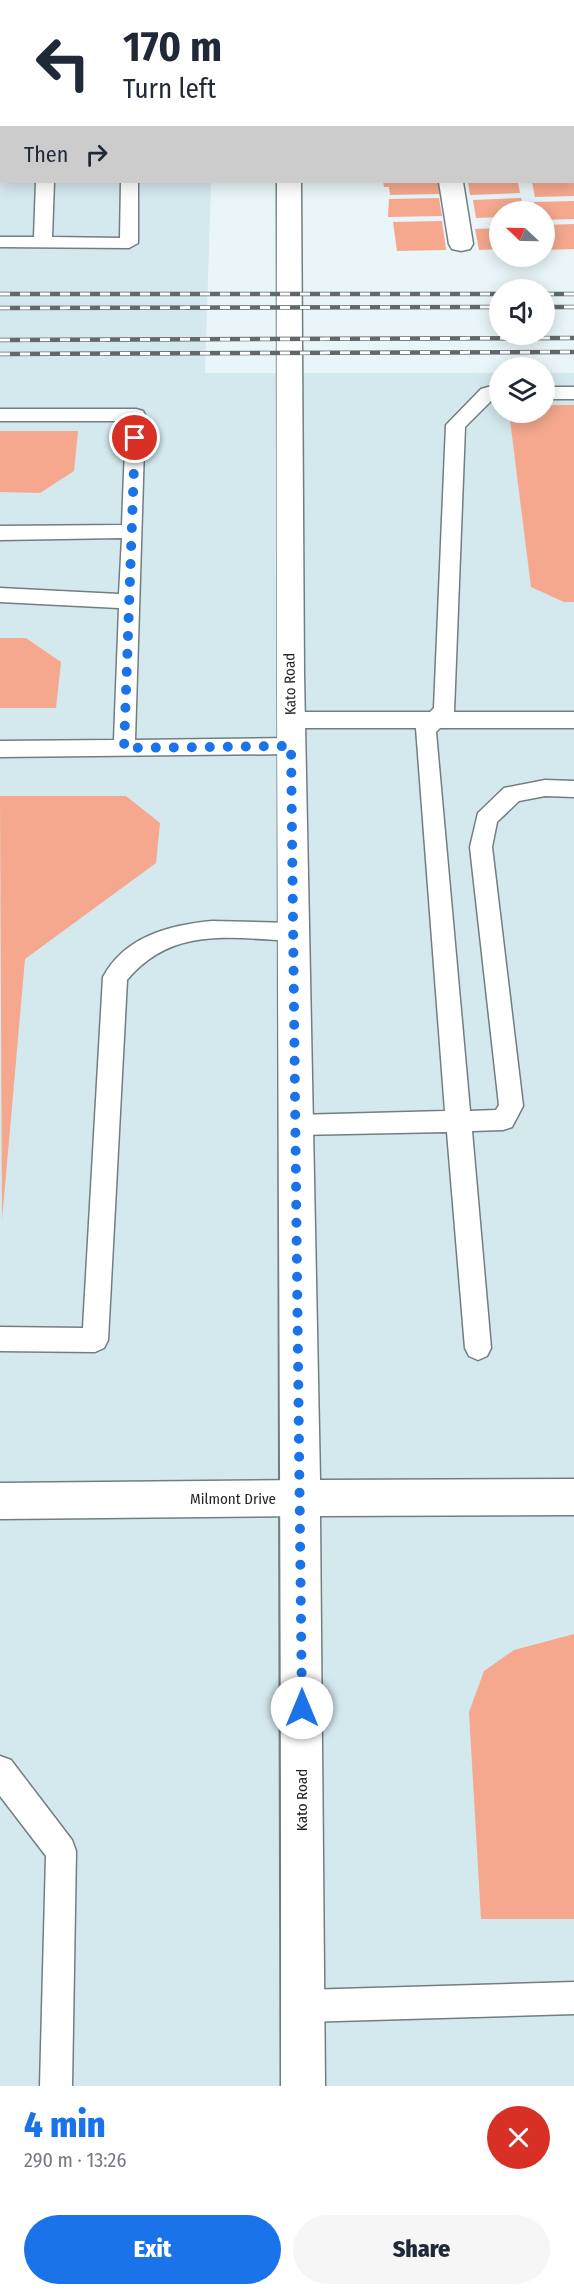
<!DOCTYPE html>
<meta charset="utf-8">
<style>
body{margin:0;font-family:"Fira Sans Condensed",sans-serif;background:#f6f6f7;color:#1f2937;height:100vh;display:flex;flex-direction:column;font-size:22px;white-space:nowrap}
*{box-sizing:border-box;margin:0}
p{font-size:20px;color:#747a83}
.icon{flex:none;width:33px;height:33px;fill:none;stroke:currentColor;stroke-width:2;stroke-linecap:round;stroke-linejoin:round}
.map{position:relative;height:2086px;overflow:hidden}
.side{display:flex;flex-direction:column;background:#fff;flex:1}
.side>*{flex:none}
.top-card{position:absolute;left:0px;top:0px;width:574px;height:183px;box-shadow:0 3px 15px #0003;background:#fff;color:#1f2937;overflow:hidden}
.needle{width:39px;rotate:292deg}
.fabs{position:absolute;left:489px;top:201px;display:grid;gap:12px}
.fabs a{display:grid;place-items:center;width:66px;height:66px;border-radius:50%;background:#fff;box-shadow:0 3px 15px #0003;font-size:30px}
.pin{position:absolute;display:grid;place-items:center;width:51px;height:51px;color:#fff;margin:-26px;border:3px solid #fff;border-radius:50%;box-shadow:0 2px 6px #0007}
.me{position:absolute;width:66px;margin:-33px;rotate:0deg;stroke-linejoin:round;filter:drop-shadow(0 0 4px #0008)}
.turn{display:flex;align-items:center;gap:21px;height:126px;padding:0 24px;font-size:27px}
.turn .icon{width:78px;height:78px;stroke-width:2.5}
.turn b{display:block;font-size:42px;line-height:51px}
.then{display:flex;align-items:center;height:57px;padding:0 24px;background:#0003;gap:12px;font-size:22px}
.round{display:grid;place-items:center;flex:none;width:63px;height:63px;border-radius:32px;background:#f6f6f7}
.summary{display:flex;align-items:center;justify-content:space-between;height:102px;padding:0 24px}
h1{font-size:36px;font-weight:800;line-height:45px;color:#1a73e8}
.primary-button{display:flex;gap:12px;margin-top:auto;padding:12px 24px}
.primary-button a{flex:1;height:69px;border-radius:36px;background:#1a73e8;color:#fff;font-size:24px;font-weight:800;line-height:69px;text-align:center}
.primary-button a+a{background:#f6f6f7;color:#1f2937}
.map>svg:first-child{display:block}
.built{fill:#d4e9ee}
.building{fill:#f5a88e}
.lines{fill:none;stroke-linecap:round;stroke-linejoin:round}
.service-casing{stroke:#737e80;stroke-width:3}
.minor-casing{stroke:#737e80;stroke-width:3}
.tertiary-casing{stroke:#737e80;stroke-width:3}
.service{fill:#fff;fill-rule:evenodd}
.minor{fill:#fff;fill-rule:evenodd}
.tertiary{fill:#fff;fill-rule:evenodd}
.rail-casing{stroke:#616869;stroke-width:4.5}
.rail{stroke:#fff;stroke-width:3;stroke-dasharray:10;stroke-linecap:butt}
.route{stroke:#1a73e8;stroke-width:10;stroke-dasharray:0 18}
.labels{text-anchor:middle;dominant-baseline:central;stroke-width:6;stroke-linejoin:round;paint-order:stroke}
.street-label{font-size:15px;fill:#222627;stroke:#fff}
</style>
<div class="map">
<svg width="574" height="2086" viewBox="0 0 574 2086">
<rect width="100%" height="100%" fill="#e9f5f8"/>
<polygon class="built" points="0,0 217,0 2,2 2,182 211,182 205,373 499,373 500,412 544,412 545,373 574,373 574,2086 0,2086"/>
<g class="building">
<polygon points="383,182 440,182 442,194 390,195 389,187 384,187"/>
<polygon points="468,182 518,182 520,193 470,195"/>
<polygon points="532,182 574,182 574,196 535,197"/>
<polygon points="439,198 442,216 388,217 389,199"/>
<polygon points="521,198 524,212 500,212 500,217 476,218 473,200"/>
<polygon points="574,201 574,219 544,220 544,212 536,212 534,202"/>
<polygon points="442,221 446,250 397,251 393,222"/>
<polygon points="574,224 574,249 544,250 544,225"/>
<polygon points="500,228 500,249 479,250 475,229"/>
<polygon points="544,405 574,405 574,602 564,602 531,587 509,412 544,412"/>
<polygon points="0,431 78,431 74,471 40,493 0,492"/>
<polygon points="0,638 26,638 61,662 56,708 0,708"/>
<polygon points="0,796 126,796 160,823 156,863 25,959 2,1220"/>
<polygon points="574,1634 574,1919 481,1919 469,1712 484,1671 514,1650"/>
</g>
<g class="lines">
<g class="service-casing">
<g id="service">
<rect x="43" y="0" width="16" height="2"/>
<rect x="125" y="0" width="16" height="2"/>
<polygon points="36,182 54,182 52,237 120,238 121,182 138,182 138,243 129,248 0,247 0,237 34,237"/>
<polygon points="488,387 500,387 500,399 493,399 465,427 454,712 574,712 574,728 440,728 436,732 470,1111 496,1110 499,1105 470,847 478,813 504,788 545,780 574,781 574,797 545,796 519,801 497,822 492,847 523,1106 512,1127 503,1130 472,1131 491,1348 487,1356 478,1360 469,1356 465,1348 447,1132 296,1135 287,1132 284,1125 287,1118 296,1115 445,1111 416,728 290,728 282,725 279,720 282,715 290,712 430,712 434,708 446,425 481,389"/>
<rect x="544" y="387" width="30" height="12"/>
<polygon points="0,409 136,409 143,411 145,415 135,740 291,738 299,740 302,746 299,752 291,754 0,757 0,741 114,740 119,608 0,602 0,588 119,594 122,538 0,540 0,526 122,525 126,421 0,421"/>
<path d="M212 921 293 923 301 926 305 932 301 938 293 941C230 938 172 926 127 980L108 1340 104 1348 95 1352 0 1351V1327L83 1328 103 977C125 936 170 925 212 921Z"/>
<polygon points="0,1756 11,1760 72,1840 76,1851 72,2086 40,2086 46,1856 0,1796"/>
<polygon points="574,1982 574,2014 303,2022 292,2017 287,2006 292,1995 303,1990"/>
</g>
</g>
<g class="minor-casing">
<g id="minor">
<rect x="384" y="0" width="22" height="2"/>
<rect x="573" y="115" width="1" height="14"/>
<polygon points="439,182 463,182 473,244 470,249 461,251 452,249 449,244"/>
<polygon points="301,1480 314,1485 320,1498 314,1511 301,1516 0,1519 0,1483"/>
</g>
</g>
<g class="tertiary-casing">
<g id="tertiary">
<rect x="277" y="0" width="22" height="2"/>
<path d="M277 182H301L304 674 320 1480 574 1479V1515L320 1516 325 2086H281C282 1451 275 817 277 182Z"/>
</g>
</g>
<use href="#service" class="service"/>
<use href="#minor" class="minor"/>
<use href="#tertiary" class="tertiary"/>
<g class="rail-casing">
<g id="rail">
<polyline points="0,294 500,294"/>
<polyline points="544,294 574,294"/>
<polyline points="544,307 574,307"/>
<polyline points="0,308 500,307"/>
<polyline points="0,340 574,338"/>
<polyline points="0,354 574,352"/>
</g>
</g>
<use href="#rail" class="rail"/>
</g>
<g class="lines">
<polyline class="route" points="135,438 124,748 291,746 302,1708"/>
</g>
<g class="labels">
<g class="street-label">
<text transform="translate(290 684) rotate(-91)">Kato Road</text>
<text x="233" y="1499">Milmont Drive</text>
<text transform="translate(302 1800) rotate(-90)">Kato Road</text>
</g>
</g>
</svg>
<div class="fabs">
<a><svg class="needle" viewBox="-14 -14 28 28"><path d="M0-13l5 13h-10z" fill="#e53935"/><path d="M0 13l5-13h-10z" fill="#747a83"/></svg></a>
<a><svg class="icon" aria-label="sound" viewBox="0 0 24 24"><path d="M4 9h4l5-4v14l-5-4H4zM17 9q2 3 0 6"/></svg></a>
<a><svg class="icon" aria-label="layers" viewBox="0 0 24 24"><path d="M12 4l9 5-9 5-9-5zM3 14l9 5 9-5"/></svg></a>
</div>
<div class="pin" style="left:135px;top:438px;background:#d93025"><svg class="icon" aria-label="arrive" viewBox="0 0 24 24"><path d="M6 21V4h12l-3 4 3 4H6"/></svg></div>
<svg class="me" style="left:302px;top:1708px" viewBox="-20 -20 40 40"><circle r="19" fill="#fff"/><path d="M0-13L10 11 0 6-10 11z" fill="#1a73e8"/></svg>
<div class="top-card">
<div class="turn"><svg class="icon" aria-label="left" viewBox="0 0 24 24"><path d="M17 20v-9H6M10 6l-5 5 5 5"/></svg><div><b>170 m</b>Turn left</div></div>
<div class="then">Then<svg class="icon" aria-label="right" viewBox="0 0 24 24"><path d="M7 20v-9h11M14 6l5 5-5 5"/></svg></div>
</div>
</div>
<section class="side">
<div class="summary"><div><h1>4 min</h1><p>290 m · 13:26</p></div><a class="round" style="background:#d93025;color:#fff"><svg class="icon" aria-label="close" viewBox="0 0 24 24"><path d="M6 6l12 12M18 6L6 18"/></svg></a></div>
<div class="primary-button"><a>Exit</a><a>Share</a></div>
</section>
